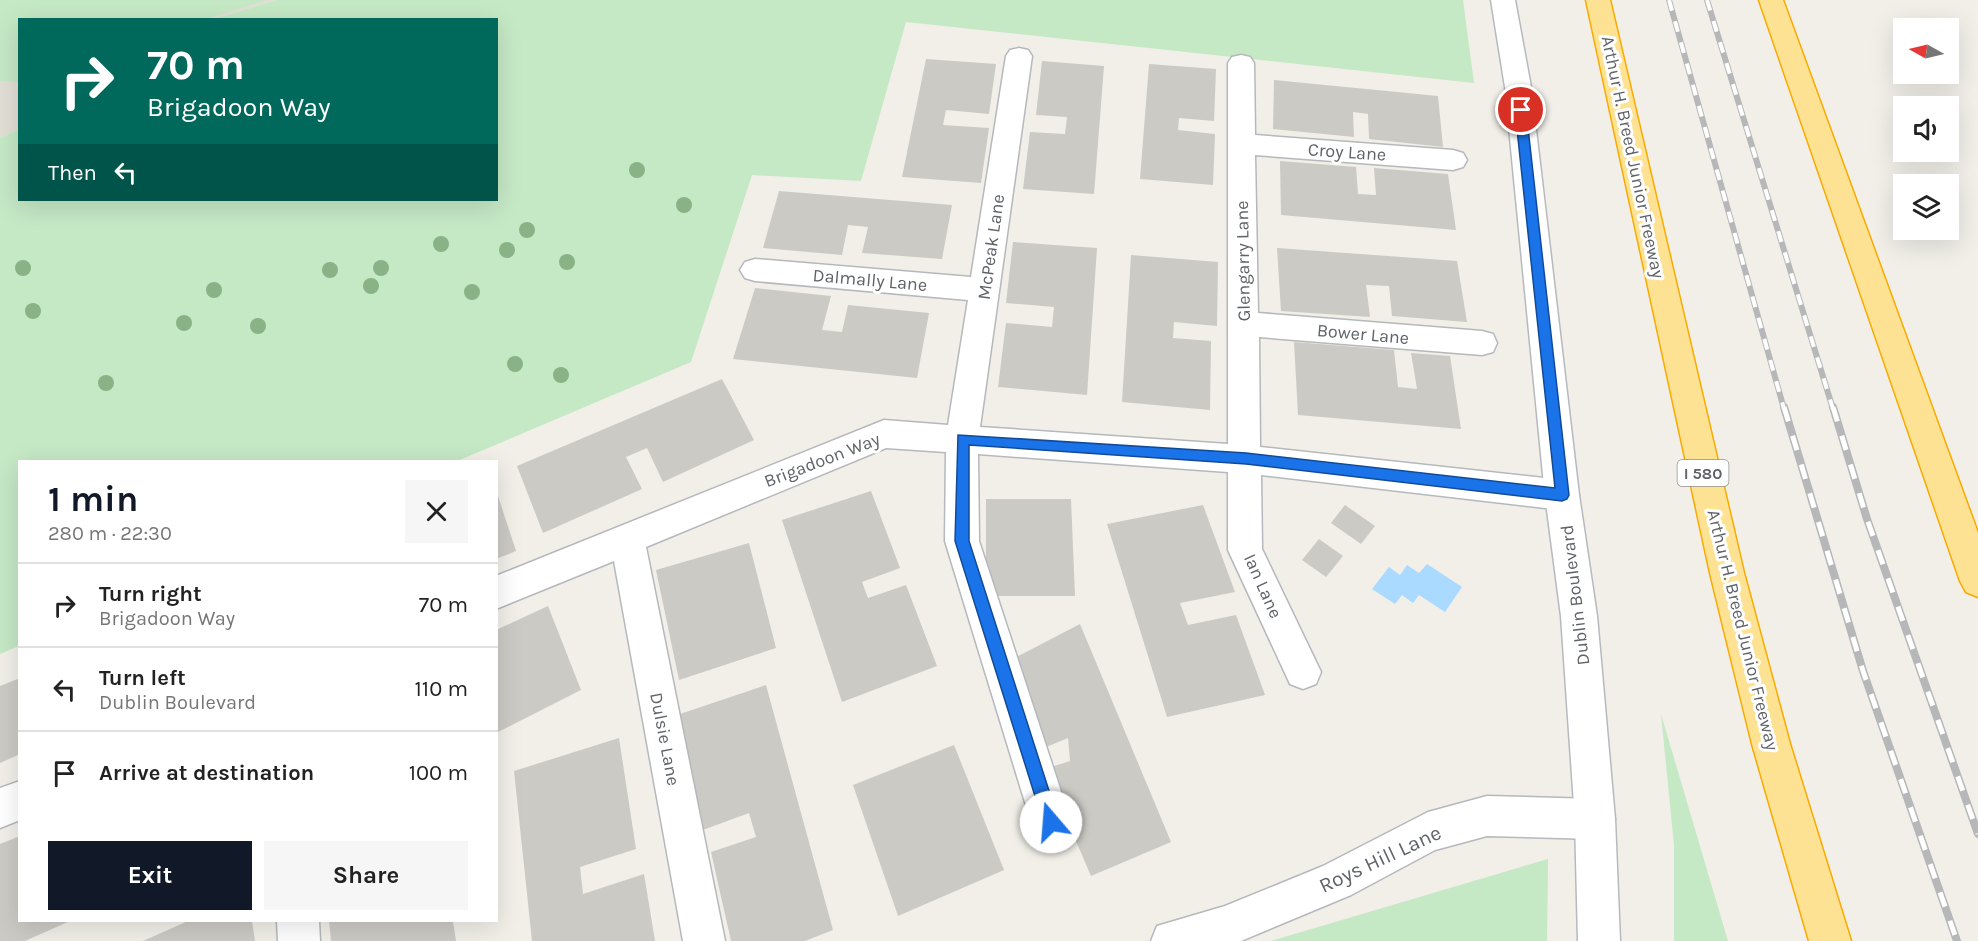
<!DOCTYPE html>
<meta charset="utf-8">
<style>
body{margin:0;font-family:Karla,sans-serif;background:#f6f6f6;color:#222;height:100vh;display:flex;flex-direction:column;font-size:22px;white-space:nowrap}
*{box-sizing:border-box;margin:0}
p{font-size:20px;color:#767676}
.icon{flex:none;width:33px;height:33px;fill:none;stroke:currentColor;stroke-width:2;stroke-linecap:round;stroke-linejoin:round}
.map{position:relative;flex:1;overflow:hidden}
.panel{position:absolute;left:18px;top:460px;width:480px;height:462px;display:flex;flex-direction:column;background:#fff;border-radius:0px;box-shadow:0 6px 24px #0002}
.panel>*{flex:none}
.guide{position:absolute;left:18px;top:18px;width:480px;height:183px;border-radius:0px;box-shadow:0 6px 24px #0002;background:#00695c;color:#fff;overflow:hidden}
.needle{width:39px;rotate:278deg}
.tools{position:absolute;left:1893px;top:18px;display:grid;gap:12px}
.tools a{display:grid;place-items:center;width:66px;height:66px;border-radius:0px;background:#fff;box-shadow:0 6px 24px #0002;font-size:30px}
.pin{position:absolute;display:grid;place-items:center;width:51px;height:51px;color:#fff;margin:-26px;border:3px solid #fff;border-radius:50%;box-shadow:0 2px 6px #0007}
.me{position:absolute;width:66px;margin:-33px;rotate:342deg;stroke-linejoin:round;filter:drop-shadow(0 0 4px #0008)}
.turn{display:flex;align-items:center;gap:21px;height:126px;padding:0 30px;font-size:27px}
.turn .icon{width:78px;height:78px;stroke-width:2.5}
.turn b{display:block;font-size:42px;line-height:51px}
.then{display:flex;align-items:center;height:57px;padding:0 30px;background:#0003;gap:12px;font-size:22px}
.round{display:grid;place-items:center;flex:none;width:63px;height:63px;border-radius:0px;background:#f6f6f6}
.headline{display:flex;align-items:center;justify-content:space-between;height:102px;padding:0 30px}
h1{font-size:36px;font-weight:700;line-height:45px;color:#111827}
.primary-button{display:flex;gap:12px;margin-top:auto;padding:12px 30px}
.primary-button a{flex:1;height:69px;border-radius:0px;background:#111827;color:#fff;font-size:24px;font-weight:700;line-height:69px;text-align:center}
.primary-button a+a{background:#f6f6f6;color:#222}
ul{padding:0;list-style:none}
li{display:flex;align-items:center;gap:18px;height:84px;padding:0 30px;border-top:2px solid #e0e0e0}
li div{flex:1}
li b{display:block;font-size:22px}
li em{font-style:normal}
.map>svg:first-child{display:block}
.education{fill:#e1ded6}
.green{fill:#c5e8c5}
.water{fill:#aadaff}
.building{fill:#cccac5}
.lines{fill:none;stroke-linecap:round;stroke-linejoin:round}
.street-casing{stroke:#b5b8bc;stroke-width:3}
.secondary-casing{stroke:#b6babf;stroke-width:3}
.highway-casing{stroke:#f9ab00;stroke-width:3}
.street{fill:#fff;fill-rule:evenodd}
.secondary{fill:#fff;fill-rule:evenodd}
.highway{fill:#fde293;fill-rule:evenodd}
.rail-far1-casing{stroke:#b6b7b8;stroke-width:6}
.rail-casing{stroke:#b6b7b8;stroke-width:8}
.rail-far1{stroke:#fff;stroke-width:4;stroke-dasharray:11;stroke-linecap:butt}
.rail{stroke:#fff;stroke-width:5;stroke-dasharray:15;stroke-linecap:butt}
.tree{fill:#89b387}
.route{fill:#1a73e8;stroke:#114b97;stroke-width:1.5}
.labels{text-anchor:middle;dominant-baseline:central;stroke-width:6;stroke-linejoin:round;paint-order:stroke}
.shield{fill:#fff;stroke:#8f9295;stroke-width:1.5}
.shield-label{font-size:16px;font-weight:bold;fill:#5f6368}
.street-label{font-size:18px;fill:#5f6368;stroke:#fff}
.near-street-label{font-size:21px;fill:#5f6368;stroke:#fff}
</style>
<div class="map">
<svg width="1978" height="941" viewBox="0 0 1978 941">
<rect width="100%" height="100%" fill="#f1efe8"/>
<polygon class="education" points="0,0 276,0 214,19 20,20 19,129 0,138"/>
<g class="green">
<polygon points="0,0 266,0 206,19 20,20 19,82 0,81"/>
<polygon points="276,0 1463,0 1474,83 906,22 861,181 752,175 691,362 455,462 20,462 19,646 0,654 0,138 19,129 20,200 496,200 496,20 214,19"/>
<polygon points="1661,714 1728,941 1674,941 1674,845"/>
<polygon points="1548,859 1547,941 1271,941"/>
</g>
<polygon class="water" points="1427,564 1462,587 1445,612 1419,595 1413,603 1402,595 1395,604 1372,589 1389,567 1400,575 1407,565 1419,573"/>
<g class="building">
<polygon points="926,59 996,64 989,114 946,110 943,125 989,128 981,183 902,177"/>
<polygon points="1042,61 1104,66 1094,194 1023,189 1030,132 1065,134 1067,117 1036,115"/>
<polygon points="1149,64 1216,69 1214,121 1179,118 1178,130 1215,134 1213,185 1140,179"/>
<polygon points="1274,80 1438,96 1443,147 1369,139 1368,114 1353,112 1354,137 1273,129"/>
<polygon points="1280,161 1356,167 1358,194 1376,195 1374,168 1448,174 1456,230 1281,215"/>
<polygon points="779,191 952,205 942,259 862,253 868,227 848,225 842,255 763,248"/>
<polygon points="1013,242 1097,248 1087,395 998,387 1006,323 1052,327 1054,307 1006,303"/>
<polygon points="1277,248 1457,261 1467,322 1392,316 1389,286 1366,285 1370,317 1281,311"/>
<polygon points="1131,255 1218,262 1217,326 1174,322 1173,338 1211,341 1210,410 1122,402"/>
<polygon points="755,288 831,296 822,330 842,332 848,305 929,313 917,378 733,359"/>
<polygon points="1294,342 1394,350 1398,387 1417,389 1411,353 1450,356 1461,429 1298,415"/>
<polygon points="722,379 754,440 663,482 647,448 626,457 642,489 543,533 517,466"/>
<polygon points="496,490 516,551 496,559"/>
<polygon points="871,491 900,568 862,582 868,598 906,585 937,666 842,702 782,520"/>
<polygon points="986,499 1071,499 1075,596 986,596"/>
<polygon points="1203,505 1235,592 1180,603 1188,625 1236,615 1265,695 1167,717 1107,524"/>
<polygon points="1345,505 1375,526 1361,544 1331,523"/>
<polygon points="1319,539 1343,556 1326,577 1302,560"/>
<polygon points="749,543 776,648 679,680 656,570"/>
<polygon points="548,606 581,690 496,733 496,630"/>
<polygon points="1080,624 1171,842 1091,876 1045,769 1070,761 1068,738 1039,750 1007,662"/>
<polygon points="20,678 20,754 0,763 0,686"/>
<polygon points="766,685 833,930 805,941 731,941 711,852 756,837 749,813 703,830 677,715"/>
<polygon points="619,738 636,849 580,867 583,894 644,874 655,941 532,941 514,771"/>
<polygon points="954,745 1004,870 898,916 853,785"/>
<polygon points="20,836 20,921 70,921 25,941 0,941 0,844"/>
<polygon points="188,921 252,921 255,941 143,941"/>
<polygon points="329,921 453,921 456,941 331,941"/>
</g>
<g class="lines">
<g class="street-casing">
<g id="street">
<polygon points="1019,48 1028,50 1032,56 980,427 1228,444 1228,63 1232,57 1241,55 1250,57 1254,63 1255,135 1453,150 1463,153 1467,160 1463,167 1453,170 1255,155 1258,313 1482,331 1493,334 1497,343 1493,352 1482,355 1259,337 1260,447 1562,480 1574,485 1579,495 1574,505 1562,510 1261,475 1262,549 1321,672 1316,684 1303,689 1290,684 1228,550 1228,472 978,454 979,541 1071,822 1065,836 1051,842 1037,836 1031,822 945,541 946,452 886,448 646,547 725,941 683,941 614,561 496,609 496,576 884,420 948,425 968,300 755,281 745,278 740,270 745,262 755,259 971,277 1006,56 1010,50"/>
<polygon points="20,781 20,820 0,828 0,788"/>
<polygon points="1487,796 1595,799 1609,805 1615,819 1609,833 1595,839 1487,836 1435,850 1351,895 1241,941 1151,941 1157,926 1225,906 1323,866 1428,812"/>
<polygon points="277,921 319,921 320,941 278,941"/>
</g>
</g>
<g class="secondary-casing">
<polygon id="secondary" points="1491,0 1515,0 1531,87 1579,495 1597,616 1615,819 1620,941 1578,941 1575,819 1561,616 1545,495 1505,87"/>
</g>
<g class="highway-casing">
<g id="highway">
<polygon points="1586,0 1610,0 1744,573 1790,744 1851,941 1809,941 1752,744 1710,573"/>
<polygon points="1759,0 1783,0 1978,533 1978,597 1966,592 1960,581"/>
</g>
</g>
<use href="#street" class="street"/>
<use href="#secondary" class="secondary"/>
<use href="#highway" class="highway"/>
<g class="rail-far1-casing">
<g id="rail-far1">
<polyline points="1669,0 1784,409"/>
<polyline points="1707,0 1833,409"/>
</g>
</g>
<g class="rail-casing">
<g id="rail">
<polyline points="1784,407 1863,671 1957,941"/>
<polyline points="1833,407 1867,519 1978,834"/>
</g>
</g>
<use href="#rail-far1" class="rail-far1"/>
<use href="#rail" class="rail"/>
</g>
<g class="tree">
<circle cx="637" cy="170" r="8"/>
<circle cx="684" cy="205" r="8"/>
<circle cx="527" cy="230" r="8"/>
<circle cx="441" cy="244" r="8"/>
<circle cx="507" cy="250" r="8"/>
<circle cx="567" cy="262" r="8"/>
<circle cx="23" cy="268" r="8"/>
<circle cx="381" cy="268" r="8"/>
<circle cx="330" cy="270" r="8"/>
<circle cx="371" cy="286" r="8"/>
<circle cx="214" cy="290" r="8"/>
<circle cx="472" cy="292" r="8"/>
<circle cx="33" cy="311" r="8"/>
<circle cx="184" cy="323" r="8"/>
<circle cx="258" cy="326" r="8"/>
<circle cx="515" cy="364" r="8"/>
<circle cx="561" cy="375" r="8"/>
<circle cx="106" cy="383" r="8"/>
</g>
<polygon class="route" points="1521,106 1526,110 1569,495 1567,499 1562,501 1246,464 969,445 969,541 1059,822 1057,828 1051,830 1045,828 955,541 958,435 1246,453 1555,488 1515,110"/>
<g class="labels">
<rect class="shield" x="1677.5" y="460" width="51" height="26" rx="4.5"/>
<g class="shield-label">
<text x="1703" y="473">I 580</text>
</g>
<g class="street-label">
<text transform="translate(1347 152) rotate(4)">Croy Lane</text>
<text transform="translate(1633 157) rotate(78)">Arthur H. Breed Junior Freeway</text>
<text transform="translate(991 247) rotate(-82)">McPeak Lane</text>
<text transform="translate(1243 261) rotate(-91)">Glengarry Lane</text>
<text transform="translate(870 280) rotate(5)">Dalmally Lane</text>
<text transform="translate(1363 334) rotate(5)">Bower Lane</text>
<text transform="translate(822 460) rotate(-21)">Brigadoon Way</text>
<text transform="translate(1263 586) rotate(66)">Ian Lane</text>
<text transform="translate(1575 595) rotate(-97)">Dublin Boulevard</text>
<text transform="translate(1743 630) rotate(76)">Arthur H. Breed Junior Freeway</text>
<text transform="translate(665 739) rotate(79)">Dulsie Lane</text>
</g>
<g class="near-street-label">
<text transform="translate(1380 859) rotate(-25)">Roys Hill Lane</text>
</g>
</g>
</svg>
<div class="tools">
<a><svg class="needle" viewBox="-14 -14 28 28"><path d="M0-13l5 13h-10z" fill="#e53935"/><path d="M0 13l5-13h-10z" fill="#767676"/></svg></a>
<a><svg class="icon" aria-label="sound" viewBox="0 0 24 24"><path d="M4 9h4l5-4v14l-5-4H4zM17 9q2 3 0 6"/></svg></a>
<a><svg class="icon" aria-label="layers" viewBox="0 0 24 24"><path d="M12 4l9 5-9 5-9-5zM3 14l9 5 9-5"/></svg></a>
</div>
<div class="pin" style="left:1521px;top:110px;background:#d93025"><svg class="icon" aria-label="arrive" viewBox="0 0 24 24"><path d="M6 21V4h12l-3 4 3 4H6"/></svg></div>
<svg class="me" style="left:1051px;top:822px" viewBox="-20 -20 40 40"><circle r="19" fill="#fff"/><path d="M0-13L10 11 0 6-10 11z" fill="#1a73e8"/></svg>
<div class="guide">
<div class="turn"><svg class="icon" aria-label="right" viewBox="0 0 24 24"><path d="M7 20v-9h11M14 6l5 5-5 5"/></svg><div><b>70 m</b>Brigadoon Way</div></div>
<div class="then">Then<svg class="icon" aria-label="left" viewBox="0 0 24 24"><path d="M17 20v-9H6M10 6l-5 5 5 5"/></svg></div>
</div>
<section class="panel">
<div class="headline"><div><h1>1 min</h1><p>280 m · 22:30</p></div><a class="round"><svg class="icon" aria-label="close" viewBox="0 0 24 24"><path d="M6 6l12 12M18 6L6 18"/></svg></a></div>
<ul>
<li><svg class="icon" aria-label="right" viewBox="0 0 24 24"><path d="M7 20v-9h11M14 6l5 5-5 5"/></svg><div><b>Turn right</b><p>Brigadoon Way</p></div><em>70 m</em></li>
<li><svg class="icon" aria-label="left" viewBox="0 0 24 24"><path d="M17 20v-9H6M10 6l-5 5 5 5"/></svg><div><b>Turn left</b><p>Dublin Boulevard</p></div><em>110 m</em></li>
<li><svg class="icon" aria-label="arrive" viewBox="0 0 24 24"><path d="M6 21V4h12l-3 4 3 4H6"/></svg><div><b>Arrive at destination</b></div><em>100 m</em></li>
</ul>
<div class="primary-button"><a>Exit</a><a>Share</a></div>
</section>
</div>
